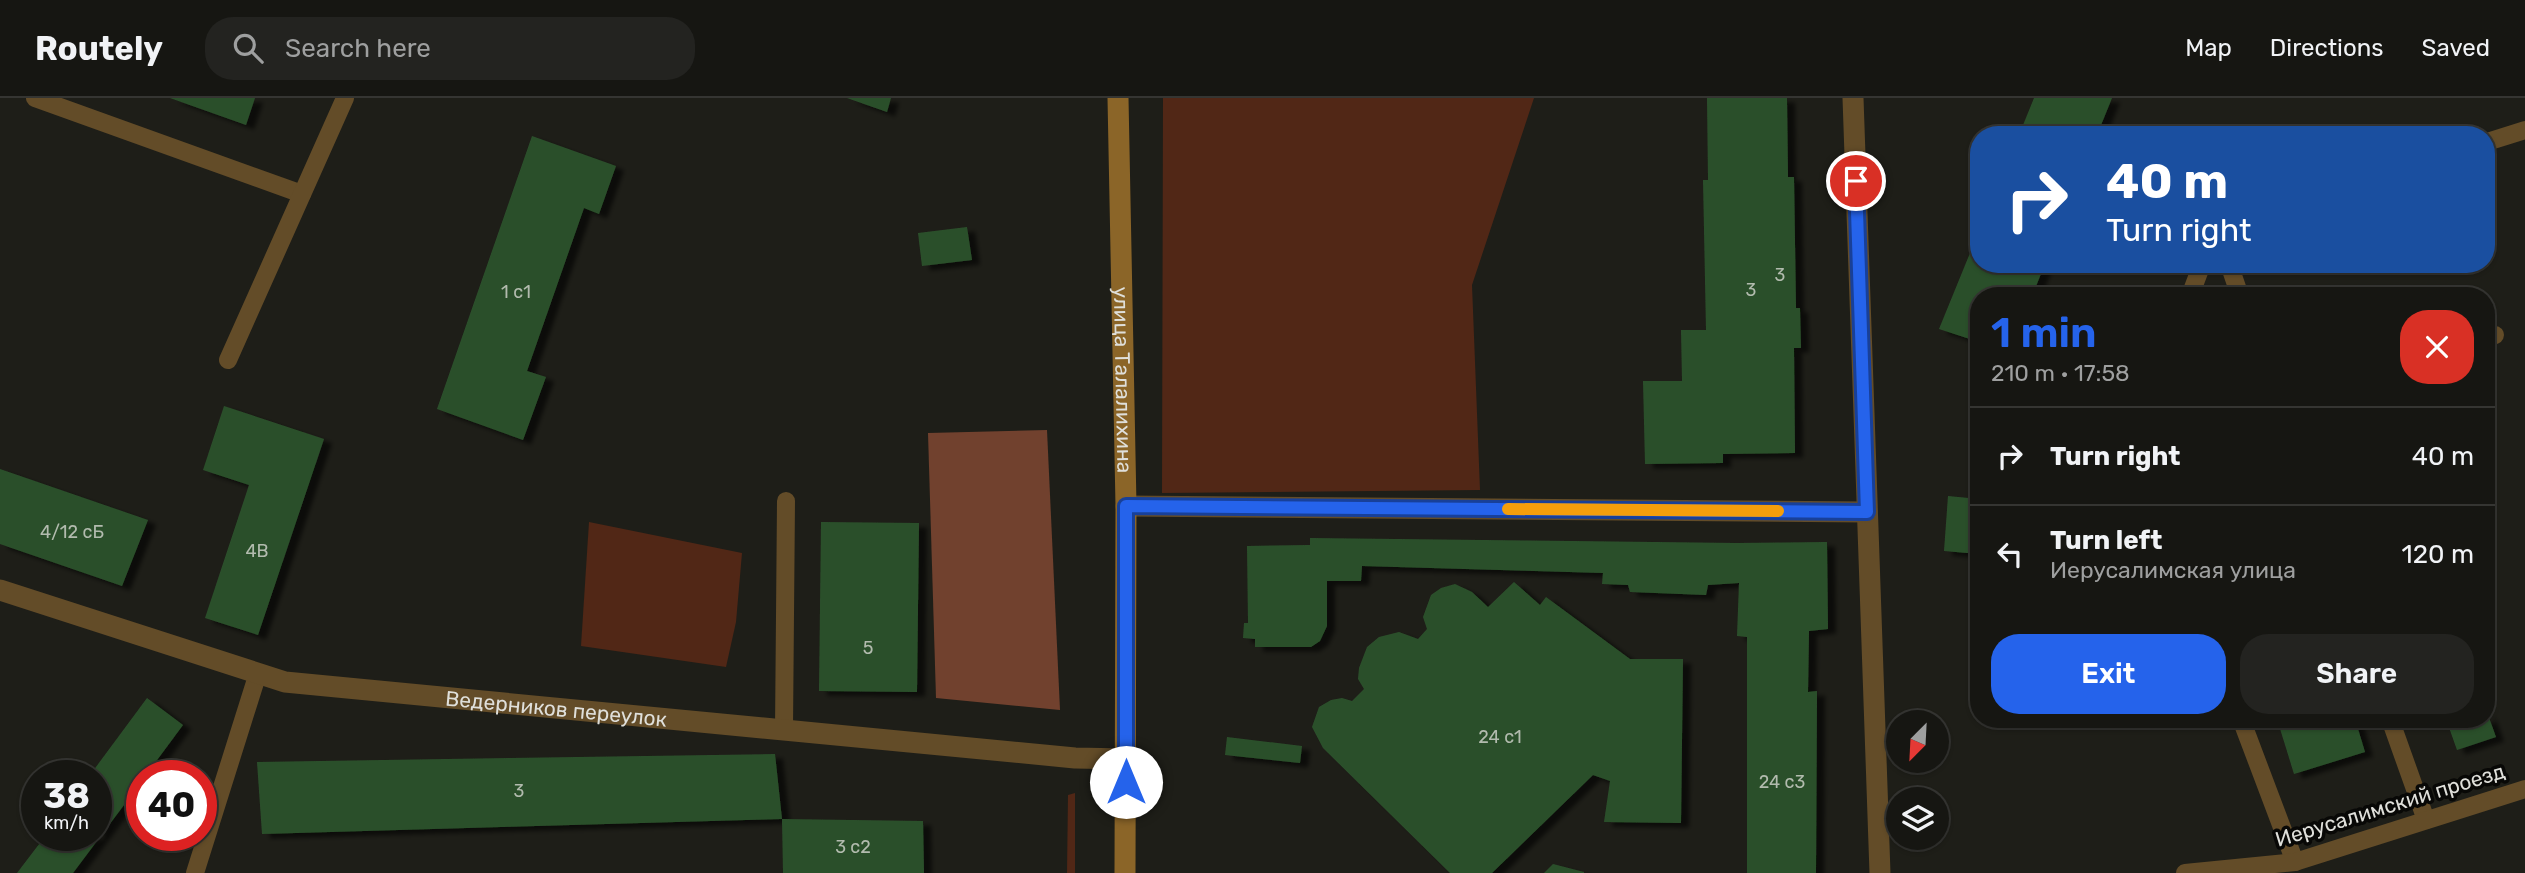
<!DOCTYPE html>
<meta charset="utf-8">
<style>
body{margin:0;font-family:Rubik,sans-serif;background:#232320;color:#f1f3f6;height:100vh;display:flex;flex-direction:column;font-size:26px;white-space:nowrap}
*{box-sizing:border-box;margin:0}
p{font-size:23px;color:#9e9f9f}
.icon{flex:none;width:38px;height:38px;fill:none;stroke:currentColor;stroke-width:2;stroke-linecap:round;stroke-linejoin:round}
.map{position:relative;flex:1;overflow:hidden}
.sheet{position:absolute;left:1970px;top:189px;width:525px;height:441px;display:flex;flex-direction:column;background:#161612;border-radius:28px;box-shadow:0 2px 5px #0004,0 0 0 2px #353532}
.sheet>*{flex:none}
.guide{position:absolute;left:1970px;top:28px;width:525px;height:147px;border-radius:28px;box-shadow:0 2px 5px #0004,0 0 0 2px #353532;background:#1a4fa0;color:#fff;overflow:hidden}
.needle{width:46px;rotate:204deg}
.fabs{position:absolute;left:1886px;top:612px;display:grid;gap:14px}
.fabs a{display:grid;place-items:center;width:63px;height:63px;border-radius:50%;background:#161612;box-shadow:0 2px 5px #0004,0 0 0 2px #353532;font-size:35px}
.speed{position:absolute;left:21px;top:662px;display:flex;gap:14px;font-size:35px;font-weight:700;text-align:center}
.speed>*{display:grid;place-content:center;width:91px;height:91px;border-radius:50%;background:#161612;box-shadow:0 2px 5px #0004,0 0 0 2px #353532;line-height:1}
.speed small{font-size:18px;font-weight:400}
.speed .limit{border:10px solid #d22;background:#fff;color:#111}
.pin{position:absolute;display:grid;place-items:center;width:60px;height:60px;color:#fff;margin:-30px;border:4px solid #fff;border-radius:50%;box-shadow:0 2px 7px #0007}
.me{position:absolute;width:77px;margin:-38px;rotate:0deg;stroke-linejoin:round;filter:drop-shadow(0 0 5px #0008)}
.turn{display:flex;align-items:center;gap:24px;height:147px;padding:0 21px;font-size:32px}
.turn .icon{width:91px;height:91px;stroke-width:2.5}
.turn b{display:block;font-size:49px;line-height:60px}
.round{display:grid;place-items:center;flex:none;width:74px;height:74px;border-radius:28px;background:#232320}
.head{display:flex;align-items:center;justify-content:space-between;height:119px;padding:0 21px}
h1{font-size:42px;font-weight:600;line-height:52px;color:#2563eb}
.button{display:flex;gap:14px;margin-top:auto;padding:14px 21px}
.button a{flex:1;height:80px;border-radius:28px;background:#2563eb;color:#fff;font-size:28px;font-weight:600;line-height:80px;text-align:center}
.button a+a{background:#232320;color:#f1f3f6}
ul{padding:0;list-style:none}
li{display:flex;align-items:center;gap:21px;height:98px;padding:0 21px;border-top:2px solid #353532}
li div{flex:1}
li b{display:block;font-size:26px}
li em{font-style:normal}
header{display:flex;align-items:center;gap:42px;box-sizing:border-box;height:98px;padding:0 35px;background:#161612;border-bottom:2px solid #353532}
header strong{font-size:33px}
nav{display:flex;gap:38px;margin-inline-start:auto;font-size:24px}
.search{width:490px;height:63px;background:#232320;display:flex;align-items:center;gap:18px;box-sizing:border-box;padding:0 24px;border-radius:28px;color:#9e9f9f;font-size:26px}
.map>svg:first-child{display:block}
.green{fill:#512716}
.forest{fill:#71412e}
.building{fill:#2b502b;filter:url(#shadow)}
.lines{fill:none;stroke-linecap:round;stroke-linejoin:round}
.lane{stroke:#634c28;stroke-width:18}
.street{stroke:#634c28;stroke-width:21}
.secondary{stroke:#8b6528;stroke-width:21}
.route-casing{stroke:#184099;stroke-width:18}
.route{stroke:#2563eb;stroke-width:12}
.slow{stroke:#f59e0b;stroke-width:12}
.labels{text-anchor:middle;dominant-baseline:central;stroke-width:7;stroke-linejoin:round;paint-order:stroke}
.number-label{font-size:18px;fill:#b2bbae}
.street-label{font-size:21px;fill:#dfdfda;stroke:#080806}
</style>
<header>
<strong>Routely</strong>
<div class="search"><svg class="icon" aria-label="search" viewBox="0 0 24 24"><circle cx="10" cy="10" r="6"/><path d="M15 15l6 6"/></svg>Search here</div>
<nav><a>Map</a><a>Directions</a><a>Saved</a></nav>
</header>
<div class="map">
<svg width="2525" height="775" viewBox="0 0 2525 775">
<defs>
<filter id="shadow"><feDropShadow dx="8" dy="4.5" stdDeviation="2" flood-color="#0009"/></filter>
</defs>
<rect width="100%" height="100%" fill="#1e1e18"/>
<g class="green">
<polygon points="1163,0 1534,0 1472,187 1480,392 1162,395"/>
<polygon points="589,424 742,455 736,524 726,569 581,548"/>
<polygon points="1075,695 1075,775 1067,775 1068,697"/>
</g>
<polygon class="forest" points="1047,332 1060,612 936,600 928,335"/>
<g class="building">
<polygon points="170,0 255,0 246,27"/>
<polygon points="847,0 891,0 887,14"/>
<polygon points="1707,0 1787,0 1788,79 1794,79 1796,210 1800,210 1801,250 1794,250 1795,355 1723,356 1723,365 1645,366 1643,283 1682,283 1681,232 1706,232 1703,82 1708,82"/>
<polygon points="2034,0 2112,0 2097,37 2019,37"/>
<polygon points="532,38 616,68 599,116 584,110 527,273 546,279 523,342 437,311"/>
<polygon points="967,129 972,162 922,168 918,135"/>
<polygon points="1979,133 1979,166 2045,166 2032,198 1979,198 1979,244 1939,231"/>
<polygon points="224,308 324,341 258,537 205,520 249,387 203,372"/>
<polygon points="0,371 148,422 122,488 0,446"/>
<polygon points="1948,398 1979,401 1979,456 1944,453"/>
<polygon points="821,424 919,425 917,594 819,593"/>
<polygon points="1310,440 1737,445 1827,444 1828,531 1809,533 1808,594 1817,593 1816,775 1747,775 1747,539 1737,538 1739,485 1708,487 1706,497 1630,494 1628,487 1602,486 1603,475 1362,468 1361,483 1327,483 1327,528 1320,543 1311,549 1255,549 1255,541 1243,540 1244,525 1248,525 1247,448 1310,447"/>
<polygon points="1514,484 1540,507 1546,499 1630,561 1683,561 1681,725 1604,724 1610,683 1593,677 1492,775 1450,775 1323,650 1312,629 1319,609 1331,602 1342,600 1352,603 1364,591 1358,581 1359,570 1367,549 1379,539 1399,534 1418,541 1427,531 1423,519 1431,497 1441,490 1455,486 1472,494 1488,509"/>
<polygon points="147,600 183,627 146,677 142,677 142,683 73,775 17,775 46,737 96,737 96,677 90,677"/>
<polygon points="2487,614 2496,639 2457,652 2446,621 2487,621"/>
<polygon points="2277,621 2355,621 2365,654 2294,676"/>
<polygon points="1227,639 1302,648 1300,665 1225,657"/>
<polygon points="775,656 782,721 262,736 257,664"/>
<polygon points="782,721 923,723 924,775 783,775"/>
<polygon points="1553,766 1584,774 1584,775 1544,775"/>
</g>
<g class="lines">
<g class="lane">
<polyline points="35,0 302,96"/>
<polyline points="2487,44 2525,32"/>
<polyline points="2229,166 2240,198"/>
<polyline points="2190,198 2202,166"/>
<polyline points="2487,240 2495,237"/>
<polyline points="228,262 345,0"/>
<polyline points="2241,621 2295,764"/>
<polyline points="2390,621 2426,722"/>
<polyline points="784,631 786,403"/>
<polyline points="195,775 258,575"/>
<polyline points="2185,775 2295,764 2525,691"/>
</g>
<g class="street">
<polyline points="1853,0 1880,775"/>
<polyline points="1126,408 1867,414"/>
<path id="s1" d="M0 492 285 584 1075 660 1126 661"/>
</g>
<path class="secondary" id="s2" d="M1118 0 1126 408 1125 775"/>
</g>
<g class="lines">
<g class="route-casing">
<polyline id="route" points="1126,684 1126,408 1867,414 1856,83"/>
</g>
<use href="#route" class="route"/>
<polyline class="slow" points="1508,411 1778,413"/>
</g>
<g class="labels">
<g class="number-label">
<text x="1780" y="177">3</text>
<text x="1751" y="192">3</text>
<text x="516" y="194">1 с1</text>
<text x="72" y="434">4/12 сБ</text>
<text x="257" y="453">4В</text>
<text x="868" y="550">5</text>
<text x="1500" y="639">24 с1</text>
<text x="1782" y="684">24 с3</text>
<text x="519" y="693">3</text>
<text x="853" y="749">3 с2</text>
</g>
<g class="street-label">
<text stroke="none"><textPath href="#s2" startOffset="282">улица Талалихина</textPath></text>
<text stroke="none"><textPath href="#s1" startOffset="572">Ведерников переулок</textPath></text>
<text transform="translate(2390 707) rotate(-17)">Иерусалимский проезд</text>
</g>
</g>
</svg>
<div class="fabs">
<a><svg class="needle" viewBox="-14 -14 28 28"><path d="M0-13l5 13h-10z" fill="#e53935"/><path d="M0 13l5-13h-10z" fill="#9e9f9f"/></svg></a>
<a><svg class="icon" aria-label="layers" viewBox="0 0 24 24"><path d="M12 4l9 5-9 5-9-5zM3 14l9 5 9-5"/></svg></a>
</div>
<div class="speed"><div>38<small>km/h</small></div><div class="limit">40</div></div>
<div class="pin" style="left:1856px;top:83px;background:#d93025"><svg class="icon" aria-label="arrive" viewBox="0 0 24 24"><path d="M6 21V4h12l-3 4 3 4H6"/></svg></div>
<svg class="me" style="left:1126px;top:684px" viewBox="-20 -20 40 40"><circle r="19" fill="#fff"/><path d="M0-13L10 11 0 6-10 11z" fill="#2563eb"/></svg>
<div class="guide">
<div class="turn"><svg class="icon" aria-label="right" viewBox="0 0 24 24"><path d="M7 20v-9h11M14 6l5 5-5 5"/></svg><div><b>40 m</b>Turn right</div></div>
</div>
<section class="sheet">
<div class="head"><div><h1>1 min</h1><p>210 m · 17:58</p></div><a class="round" style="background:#d93025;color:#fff"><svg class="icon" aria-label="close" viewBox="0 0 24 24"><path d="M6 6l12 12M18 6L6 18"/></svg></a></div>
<ul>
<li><svg class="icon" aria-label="right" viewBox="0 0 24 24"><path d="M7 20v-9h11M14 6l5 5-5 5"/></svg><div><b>Turn right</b></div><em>40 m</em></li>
<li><svg class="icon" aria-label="left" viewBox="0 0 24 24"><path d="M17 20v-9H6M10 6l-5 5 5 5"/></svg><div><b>Turn left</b><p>Иерусалимская улица</p></div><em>120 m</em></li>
</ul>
<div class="button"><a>Exit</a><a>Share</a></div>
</section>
</div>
